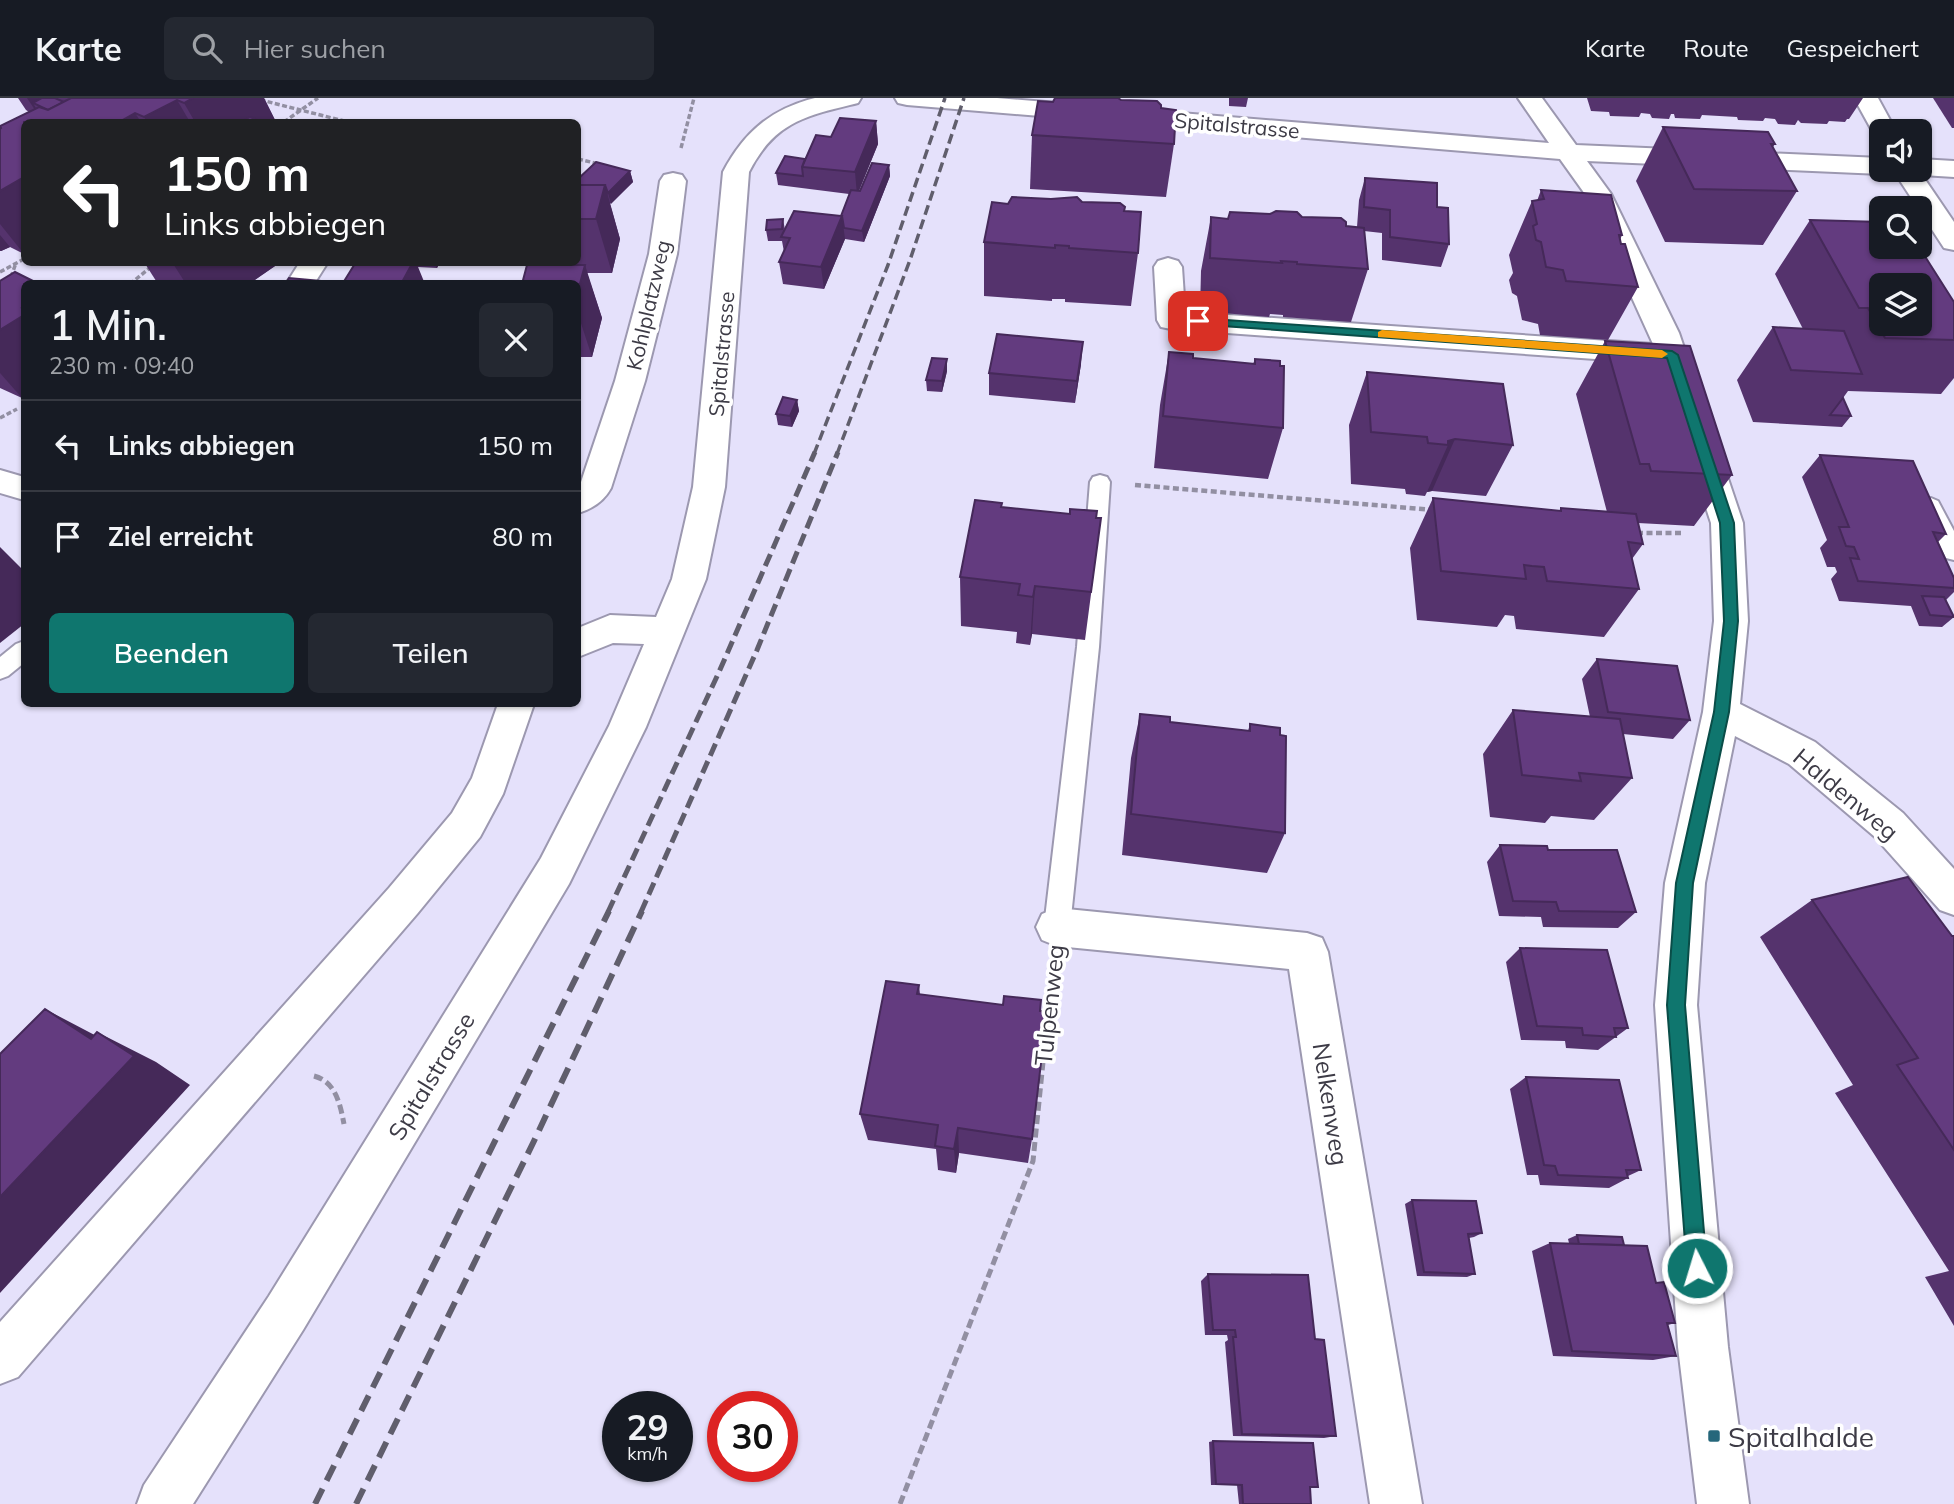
<!DOCTYPE html>
<html lang="de">
<meta charset="utf-8">
<style>
body{margin:0;font-family:Mulish,sans-serif;background:#242831;color:#f1f3f6;height:100vh;display:flex;flex-direction:column;font-size:26px;white-space:nowrap}
*{box-sizing:border-box;margin:0}
p{font-size:23px;color:#9ea1a6}
.icon{flex:none;width:38px;height:38px;fill:none;stroke:currentColor;stroke-width:2;stroke-linecap:round;stroke-linejoin:round}
.map{position:relative;flex:1;overflow:hidden}
.side{position:absolute;left:21px;top:182px;width:560px;height:427px;display:flex;flex-direction:column;background:#171b24;border-radius:10px;box-shadow:0 2px 5px #0004}
.side>*{flex:none}
.top-card{position:absolute;left:21px;top:21px;width:560px;height:147px;border-radius:10px;box-shadow:0 2px 5px #0004;background:#202124;color:#fff;overflow:hidden}
.controls{position:absolute;left:1869px;top:21px;display:grid;gap:14px}
.controls a{display:grid;place-items:center;width:63px;height:63px;border-radius:10px;background:#171b24;box-shadow:0 2px 5px #0004;font-size:35px}
.speed{position:absolute;left:602px;top:1293px;display:flex;gap:14px;font-size:35px;font-weight:700;text-align:center}
.speed>*{display:grid;place-content:center;width:91px;height:91px;border-radius:50%;background:#171b24;box-shadow:0 2px 5px #0004;line-height:1}
.speed small{font-size:18px;font-weight:400}
.speed .limit{border:10px solid #d22;background:#fff;color:#111}
.pin{position:absolute;display:grid;place-items:center;width:60px;height:60px;color:#fff;margin:-30px;border-radius:14px;box-shadow:0 4px 10px #0006}
.me{position:absolute;width:77px;margin:-38px;rotate:355deg;stroke-linejoin:round;filter:drop-shadow(0 0 5px #0008)}
.turn{display:flex;align-items:center;gap:24px;height:147px;padding:0 28px;font-size:32px}
.turn .icon{width:91px;height:91px;stroke-width:2.5}
.turn b{display:block;font-size:49px;line-height:60px}
.round{display:grid;place-items:center;flex:none;width:74px;height:74px;border-radius:10px;background:#242831}
.overview{display:flex;align-items:center;justify-content:space-between;height:119px;padding:0 28px}
h1{font-size:42px;font-weight:600;line-height:52px}
.primary-button{display:flex;gap:14px;margin-top:auto;padding:14px 28px}
.primary-button a{flex:1;height:80px;border-radius:10px;background:#0f766e;color:#fff;font-size:28px;font-weight:600;line-height:80px;text-align:center}
.primary-button a+a{background:#242831;color:#f1f3f6}
ul{padding:0;list-style:none}
li{display:flex;align-items:center;gap:21px;height:91px;padding:0 28px;border-top:2px solid #363941}
li div{flex:1}
li b{display:block;font-size:26px}
li em{font-style:normal}
header{display:flex;align-items:center;gap:42px;box-sizing:border-box;height:98px;padding:0 35px;background:#171b24;border-bottom:2px solid #363941}
header strong{font-size:33px}
nav{display:flex;gap:38px;margin-inline-start:auto;font-size:24px}
.search{width:490px;height:63px;background:#242831;display:flex;align-items:center;gap:18px;box-sizing:border-box;padding:0 24px;border-radius:10px;color:#9ea1a6;font-size:26px}
.map>svg:first-child{display:block}
.lines{fill:none;stroke-linecap:round;stroke-linejoin:round}
.service-casing{stroke:#9c98b0;stroke-width:4}
.minor-casing{stroke:#9c98b0;stroke-width:4}
.path-far2{stroke:#928fa2;stroke-width:3.5;stroke-dasharray:5 2.5;stroke-linecap:butt}
.path-far1{stroke:#928fa2;stroke-width:4.5;stroke-dasharray:6 3.5;stroke-linecap:butt}
.path{stroke:#928fa2;stroke-width:5;stroke-dasharray:9 4.5;stroke-linecap:butt}
.service{fill:#fff;fill-rule:evenodd}
.minor{fill:#fff;fill-rule:evenodd}
.rail-far2{stroke:#605e6c;stroke-width:3.5;stroke-dasharray:10 5;stroke-linecap:butt}
.rail-far1{stroke:#605e6c;stroke-width:5;stroke-dasharray:13 6;stroke-linecap:butt}
.rail{stroke:#605e6c;stroke-width:6;stroke-dasharray:17 9;stroke-linecap:butt}
.wall{fill:#55336d}
.shaded-wall{fill:#452959}
.building{fill:#633b7f;stroke:#452959;stroke-width:2;fill-rule:evenodd}
.route{fill:#0f766e;stroke:#0a4d48;stroke-width:2}
.slow{fill:#f59e0b}
.poi-dot{fill:#26677b;stroke:#fff;stroke-width:2.5}
.labels{text-anchor:middle;dominant-baseline:central;stroke-width:7;stroke-linejoin:round;paint-order:stroke}
.far-street-label{font-size:21px;fill:#3d3b46;stroke:#fff}
.street-label{font-size:24px;fill:#3d3b46;stroke:#fff}
.near-poi-label{font-size:28px;fill:#3d3b46;stroke:#fff;text-anchor:start}
</style>
<header>
<strong>Karte</strong>
<div class="search"><svg class="icon" aria-label="search" viewBox="0 0 24 24"><circle cx="10" cy="10" r="6"/><path d="M15 15l6 6"/></svg>Hier suchen</div>
<nav><a>Karte</a><a>Route</a><a>Gespeichert</a></nav>
</header>
<div class="map">
<svg width="1954" height="1406" viewBox="0 0 1954 1406">
<rect width="100%" height="100%" fill="#e5e1fb"/>
<g class="lines">
<g class="service-casing">
<g id="service">
<polygon points="1100,377 1107,379 1110,384 1099,549 1070,829 1066,837 1057,841 1048,837 1044,829 1077,549 1090,384 1093,379"/>
<polygon points="1931,400 1938,403 1954,433 1954,462 1946,460 1921,408 1924,403"/>
<polygon points="24,543 24,565 8,578 0,581 0,559 16,546"/>
</g>
</g>
<g class="minor-casing">
<g id="minor">
<path d="M815 0H861L858 5C806 18 775 23 749 74L725 389 706 481 646 629 569 786 303 1232 193 1406H137L144 1387 269 1198 541 760 609 628 644 546 613 545 578 559V530L610 517 656 519 672 481 693 389 723 74C744 34 771 11 815 0Z"/>
<polygon points="895,0 997,0 1549,45 1518,0 1542,0 1576,47 1881,60 1881,72 1891,72 1881,76 1587,63 1611,96 1679,235 1743,425 1748,523 1740,606 1815,644 1903,715 1954,771 1954,817 1940,812 1875,739 1789,666 1735,638 1705,785 1697,907 1728,1249 1749,1406 1697,1406 1678,1249 1655,907 1665,785 1703,614 1714,523 1711,425 1658,263 1652,265 1171,231 1161,229 1157,222 1154,169 1158,163 1168,160 1178,163 1182,169 1185,214 1653,246 1585,96 1560,61 907,7 898,5"/>
<polygon points="1854,0 1878,0 1896,33 1881,33 1881,40 1875,38"/>
<polygon points="1920,61 1954,63 1954,79 1922,77 1954,124 1954,152 1944,150 1893,72 1920,72"/>
<path d="M673 75 682 77 686 83 677 156 645 283 611 390C604 403 592 411 578 415V386L581 384 615 283 649 156 660 83 664 77Z"/>
<polygon points="300,164 328,164 314,186 286,186"/>
<polygon points="0,372 24,379 24,402 0,395"/>
<polygon points="498,606 534,606 503,696 480,739 417,816 18,1279 0,1286 0,1224 389,790 452,715 472,680"/>
<polygon points="1057,810 1307,835 1322,840 1328,854 1422,1406 1370,1406 1289,871 1057,848 1042,842 1036,829 1042,816"/>
</g>
</g>
<g class="path-far2">
<polyline points="253,0 348,24"/>
<polyline points="284,24 318,0"/>
<polyline points="681,50 694,0"/>
<polyline points="578,61 599,66"/>
<polyline points="0,174 24,161"/>
<polyline points="11,179 16,165"/>
<polyline points="130,186 157,164"/>
<polyline points="0,320 17,311"/>
</g>
<g class="path-far1">
<polyline points="1135,387 1434,412"/>
<polyline points="1637,435 1684,435"/>
</g>
<g class="path">
<path d="M314 978C336 984 340 1006 344 1026"/>
<polyline points="900,1406 1033,1063 1052,875"/>
</g>
<use href="#service" class="service"/>
<use href="#minor" class="minor"/>
<g class="rail-far2">
<polyline points="814,356 888,167 945,0"/>
<polyline points="837,356 910,162 964,0"/>
</g>
<g class="rail-far1">
<polyline points="608,814 719,574 815,354"/>
<polyline points="641,814 757,552 838,354"/>
</g>
<g class="rail">
<polyline points="315,1406 609,813"/>
<polyline points="356,1406 534,1043 642,813"/>
</g>
</g>
<g class="wall">
<polygon points="18,0 264,0 275,22 282,24 24,24 24,156 10,149 1,153 0,153 0,28 29,14 26,12"/>
<polygon points="1229,0 1248,0 1246,9 1229,8"/>
<polygon points="1587,0 1863,0 1849,21 1847,21 1845,24 1829,23 1827,26 1801,25 1798,22 1795,27 1778,26 1775,21 1765,20 1763,23 1738,22 1737,19 1702,17 1700,21 1675,20 1674,16 1671,16 1669,21 1652,20 1650,16 1641,15 1639,19 1610,18 1609,14 1591,13"/>
<polygon points="1933,0 1954,0 1954,30 1952,30"/>
<polygon points="1053,4 1161,10 1174,46 1166,99 1030,91 1032,37"/>
<polygon points="876,23 878,46 859,93 860,93 889,67 890,78 864,144 845,141 824,191 783,186 779,164 784,154 782,143 768,143 766,132 783,121 785,132 841,118 849,96 778,87 776,75 805,60 831,39"/>
<polygon points="1663,29 1775,46 1773,49 1797,93 1763,147 1665,144 1636,83"/>
<polygon points="630,73 633,84 610,106 620,141 612,175 587,175 602,220 592,259 578,259 578,186 550,167 549,164 578,164 578,81"/>
<polygon points="1365,80 1437,109 1449,146 1441,169 1382,162 1382,135 1364,133 1368,171 1351,224 1283,219 1283,217 1270,216 1269,219 1200,213 1201,173 1211,119 1228,121 1270,116 1302,119 1346,128 1357,129 1359,102"/>
<polygon points="1541,92 1622,137 1620,142 1638,189 1608,242 1540,237 1538,226 1522,222 1517,198 1512,195 1509,182 1513,175 1509,157 1532,103 1537,103"/>
<polygon points="1082,104 1125,113 1138,155 1131,208 1065,204 1065,201 1052,201 1052,203 984,198 984,144 1008,106"/>
<polygon points="1810,122 1954,204 1954,280 1941,296 1848,293 1843,300 1851,318 1842,329 1753,324 1737,282 1773,229 1803,231 1775,176"/>
<polygon points="144,164 272,164 275,168 249,186 158,186"/>
<polygon points="356,164 440,164 437,170 418,169 343,185"/>
<polygon points="0,183 22,300 0,290"/>
<polygon points="1605,243 1732,377 1694,428 1638,425 1643,446 1632,461 1639,491 1604,539 1516,531 1514,518 1505,517 1497,529 1417,522 1410,450 1433,400 1559,413 1561,410 1607,414 1576,296"/>
<polygon points="1169,254 1193,260 1253,266 1255,261 1283,330 1268,381 1154,370 1160,307"/>
<polygon points="947,261 947,273 942,294 927,293 926,282"/>
<polygon points="1081,266 1075,305 989,297 989,275"/>
<polygon points="1367,274 1513,347 1486,398 1432,393 1427,394 1425,398 1416,397 1406,396 1405,391 1351,386 1349,327"/>
<polygon points="797,302 799,313 792,329 778,327 776,316"/>
<polygon points="1820,357 1946,436 1938,444 1954,480 1954,494 1946,502 1954,519 1942,529 1919,528 1911,508 1839,503 1831,481 1837,474 1835,469 1827,469 1820,450 1827,442 1802,379"/>
<polygon points="1002,409 1101,420 1085,542 1032,536 1030,547 1016,545 1017,534 961,528 960,479"/>
<polygon points="1597,561 1690,622 1673,641 1623,636 1632,680 1594,722 1551,718 1545,725 1490,719 1483,656 1513,612 1590,619 1582,581"/>
<polygon points="1140,616 1170,624 1248,633 1250,626 1280,637 1285,735 1267,775 1122,757 1131,660"/>
<polygon points="1500,747 1548,752 1636,814 1618,830 1543,829 1541,819 1499,818 1487,764"/>
<polygon points="1812,802 1952,838 1954,838 1954,1228 1925,1179 1949,1173 1835,995 1853,987 1760,839"/>
<polygon points="1520,850 1628,930 1598,952 1566,950 1565,943 1521,942 1506,864"/>
<polygon points="919,887 920,896 1032,1041 1028,1065 959,1055 956,1075 938,1072 936,1051 868,1042 860,1016"/>
<polygon points="1526,979 1641,1072 1628,1078 1628,1080 1609,1090 1540,1087 1538,1077 1527,1077 1510,991"/>
<polygon points="1412,1102 1482,1135 1474,1139 1469,1140 1475,1176 1467,1179 1417,1178 1405,1106"/>
<polygon points="1577,1137 1624,1147 1656,1185 1675,1225 1668,1227 1676,1258 1653,1262 1553,1258 1532,1153 1550,1145 1569,1145 1568,1141"/>
<polygon points="1208,1176 1315,1241 1336,1338 1324,1340 1233,1338 1225,1244 1228,1242 1227,1237 1205,1237 1201,1183"/>
<polygon points="1213,1343 1311,1406 1239,1406 1237,1387 1211,1387 1209,1344"/>
</g>
<g class="shaded-wall">
<polygon points="27,0 50,0 33,5 40,17 39,18"/>
<polygon points="193,0 264,0 275,22 272,24 195,24 184,5"/>
<polygon points="177,2 190,24 147,24 144,19"/>
<polygon points="135,15 141,24 119,24"/>
<polygon points="876,23 878,46 857,97 855,74"/>
<polygon points="889,67 890,78 864,144 862,133"/>
<polygon points="630,73 633,84 611,106 608,95"/>
<polygon points="24,79 24,156 0,126 0,93"/>
<polygon points="605,87 620,141 612,175 596,121"/>
<polygon points="842,118 845,141 824,191 821,169"/>
<polygon points="0,137 10,149 1,153 0,152"/>
<polygon points="172,164 272,164 275,168 249,186 186,186"/>
<polygon points="413,164 416,164 425,186 401,186"/>
<polygon points="434,164 440,164 437,170"/>
<polygon points="585,167 602,220 592,259 578,216 578,193"/>
<polygon points="24,217 24,298 22,300 0,275 0,232"/>
<polygon points="1083,244 1081,266 1075,305 1077,283"/>
<polygon points="947,261 947,273 942,294 942,283"/>
<polygon points="797,302 799,313 792,329 790,318"/>
<polygon points="578,318 580,324 578,333"/>
<polygon points="1455,341 1432,393 1427,394 1448,347 1448,343"/>
<polygon points="0,449 24,473 24,526 0,545"/>
<polygon points="1035,488 1032,536 1030,547 1033,499"/>
<polygon points="45,911 106,943 97,934 156,964 190,987 0,1195 0,1099 91,941"/>
<polygon points="958,1030 959,1055 956,1075 954,1051"/>
</g>
<g class="building">
<polygon points="42,0 55,0 64,4 48,12 33,5"/>
<polygon points="71,0 193,0 184,5 177,2 144,19 135,15 119,24 24,24 24,79 0,93 0,31 1,30 0,28 39,9 48,12"/>
<polygon points="1055,0 1118,0 1121,2 1157,3 1161,7 1161,10 1176,12 1174,46 1032,37 1038,3 1053,4"/>
<polygon points="250,19 263,24 241,24"/>
<polygon points="840,20 876,23 855,74 802,69 816,37 831,39"/>
<polygon points="269,22 278,23 282,24 265,24"/>
<polygon points="1663,29 1768,34 1775,46 1771,46 1797,93 1694,91"/>
<polygon points="785,58 805,61 802,69 803,78 776,75"/>
<polygon points="596,64 630,73 608,95 605,87 578,87 578,81"/>
<polygon points="872,65 889,67 862,133 844,130 842,118 841,118 851,92 860,93"/>
<polygon points="1365,80 1437,85 1437,109 1448,110 1449,146 1390,139 1390,112 1364,109"/>
<polygon points="578,87 605,87 596,121 578,121"/>
<polygon points="1541,92 1611,97 1622,137 1619,137 1621,146 1625,146 1638,189 1566,183 1563,172 1546,169 1541,144 1536,142 1533,128 1537,126 1532,103 1544,101"/>
<polygon points="1012,99 1051,101 1077,99 1082,104 1120,105 1125,109 1124,113 1141,114 1138,155 1069,150 1069,148 1055,147 1055,150 984,144 992,104 1008,106"/>
<polygon points="794,113 842,118 821,169 779,164 790,140 781,139"/>
<polygon points="1276,113 1297,114 1302,119 1341,120 1346,124 1346,128 1364,130 1368,171 1297,166 1297,164 1281,163 1282,165 1210,160 1211,119 1228,121 1230,114 1270,116"/>
<polygon points="783,121 782,131 766,132 767,122"/>
<path d="M1810 122 1881 124V149H1919L1954 204V242L1885 240 1868 210H1859ZM1881 187H1920V226H1881Z"/>
<polygon points="356,164 413,164 401,186 285,186 289,180 343,185"/>
<polygon points="527,167 585,167 578,193 578,186 522,186"/>
<polygon points="15,174 39,186 24,186 24,209 22,210 24,212 24,217 0,232 0,183"/>
<polygon points="517,183 516,186 491,186 491,184"/>
<polygon points="1773,229 1844,233 1862,276 1791,272"/>
<polygon points="997,236 1083,244 1077,283 989,275"/>
<polygon points="1605,243 1690,248 1732,377 1651,373 1649,366 1640,366"/>
<polygon points="1169,254 1193,256 1193,260 1255,266 1255,261 1280,263 1280,268 1284,268 1283,330 1163,318"/>
<polygon points="932,260 947,261 942,283 926,282"/>
<polygon points="1367,274 1503,286 1513,347 1455,341 1448,343 1448,347 1428,345 1427,339 1371,334"/>
<polygon points="783,299 797,302 790,318 776,316"/>
<polygon points="1843,300 1851,318 1830,317"/>
<polygon points="1820,357 1913,363 1946,436 1933,434 1954,480 1954,490 1858,483 1850,460 1859,461 1854,449 1846,448 1839,429 1849,429"/>
<polygon points="1433,400 1561,413 1561,410 1636,416 1643,446 1628,444 1639,491 1547,483 1544,469 1532,468 1524,467 1526,481 1441,473"/>
<polygon points="975,402 1002,405 1001,409 1070,416 1070,411 1097,413 1096,420 1101,420 1091,494 1035,488 1033,499 1018,497 1020,486 960,479"/>
<polygon points="1922,498 1944,499 1954,519 1930,517"/>
<polygon points="1597,561 1677,568 1690,622 1608,614"/>
<polygon points="1513,612 1620,621 1632,680 1579,675 1581,683 1522,677"/>
<polygon points="1140,616 1170,619 1170,624 1250,633 1250,626 1280,630 1280,637 1286,638 1285,735 1131,716"/>
<polygon points="1500,747 1547,748 1548,752 1617,752 1636,814 1559,813 1556,804 1513,803"/>
<polygon points="1908,779 1952,838 1954,838 1954,1052 1897,967 1918,960 1812,802"/>
<polygon points="1520,850 1607,852 1628,930 1614,930 1616,939 1583,937 1582,930 1537,928"/>
<polygon points="886,883 919,887 917,896 1003,907 1004,898 1041,902 1040,913 1047,914 1032,1041 958,1030 954,1051 935,1048 938,1027 860,1016"/>
<polygon points="45,911 91,941 97,934 134,958 0,1099 0,956"/>
<polygon points="1526,979 1619,982 1641,1072 1626,1072 1628,1080 1558,1077 1555,1068 1544,1067"/>
<polygon points="1412,1102 1476,1103 1482,1135 1468,1136 1475,1176 1424,1174"/>
<polygon points="1577,1137 1622,1139 1624,1147 1579,1146"/>
<polygon points="1550,1145 1647,1148 1656,1185 1664,1184 1675,1225 1667,1225 1676,1258 1572,1253"/>
<polygon points="1208,1176 1308,1177 1315,1241 1324,1242 1336,1338 1242,1336 1233,1239 1236,1239 1235,1232 1213,1232"/>
<polygon points="1213,1343 1313,1345 1318,1389 1310,1389 1311,1406 1243,1406 1242,1387 1216,1386"/>
</g>
<polygon class="route" points="1198,220 1672,253 1678,257 1734,425 1738,523 1729,614 1693,785 1685,907 1707,1170 1704,1177 1697,1180 1690,1177 1687,1170 1667,907 1676,785 1714,614 1724,523 1720,425 1667,260 1194,226 1194,221"/>
<polygon class="slow" points="1382,232 1662,252 1668,256 1662,260 1378,239 1378,234"/>
<rect class="poi-dot" x="1707" y="1331" width="14" height="14" rx="3.5"/>
<g class="labels">
<g class="far-street-label">
<text transform="translate(1237 27) rotate(5)">Spitalstrasse</text>
<text transform="translate(648 207) rotate(-77)">Kohlplatzweg</text>
<text transform="translate(721 256) rotate(-85)">Spitalstrasse</text>
</g>
<g class="street-label">
<text transform="translate(1846 696) rotate(40)">Haldenweg</text>
<text transform="translate(1049 907) rotate(-84)">Tulpenweg</text>
<text transform="translate(431 978) rotate(-59)">Spitalstrasse</text>
<text transform="translate(1331 1006) rotate(81)">Nelkenweg</text>
</g>
<g class="near-poi-label">
<text x="1728" y="1338">Spitalhalde</text>
</g>
</g>
</svg>
<div class="controls">
<a><svg class="icon" aria-label="sound" viewBox="0 0 24 24"><path d="M4 9h4l5-4v14l-5-4H4zM17 9q2 3 0 6"/></svg></a>
<a><svg class="icon" aria-label="search" viewBox="0 0 24 24"><circle cx="10" cy="10" r="6"/><path d="M15 15l6 6"/></svg></a>
<a><svg class="icon" aria-label="layers" viewBox="0 0 24 24"><path d="M12 4l9 5-9 5-9-5zM3 14l9 5 9-5"/></svg></a>
</div>
<div class="speed"><div>29<small>km/h</small></div><div class="limit">30</div></div>
<div class="pin" style="left:1198px;top:223px;background:#d93025"><svg class="icon" aria-label="arrive" viewBox="0 0 24 24"><path d="M6 21V4h12l-3 4 3 4H6"/></svg></div>
<svg class="me" style="left:1697px;top:1170px" viewBox="-20 -20 40 40"><circle r="17" fill="#0f766e" stroke="#fff" stroke-width="3"/><path d="M0-11L8 9 0 5-8 9z" fill="#fff"/></svg>
<div class="top-card">
<div class="turn"><svg class="icon" aria-label="left" viewBox="0 0 24 24"><path d="M17 20v-9H6M10 6l-5 5 5 5"/></svg><div><b>150 m</b>Links abbiegen</div></div>
</div>
<section class="side">
<div class="overview"><div><h1>1 Min.</h1><p>230 m · 09:40</p></div><a class="round"><svg class="icon" aria-label="close" viewBox="0 0 24 24"><path d="M6 6l12 12M18 6L6 18"/></svg></a></div>
<ul>
<li><svg class="icon" aria-label="left" viewBox="0 0 24 24"><path d="M17 20v-9H6M10 6l-5 5 5 5"/></svg><div><b>Links abbiegen</b></div><em>150 m</em></li>
<li><svg class="icon" aria-label="arrive" viewBox="0 0 24 24"><path d="M6 21V4h12l-3 4 3 4H6"/></svg><div><b>Ziel erreicht</b></div><em>80 m</em></li>
</ul>
<div class="primary-button"><a>Beenden</a><a>Teilen</a></div>
</section>
</div>
